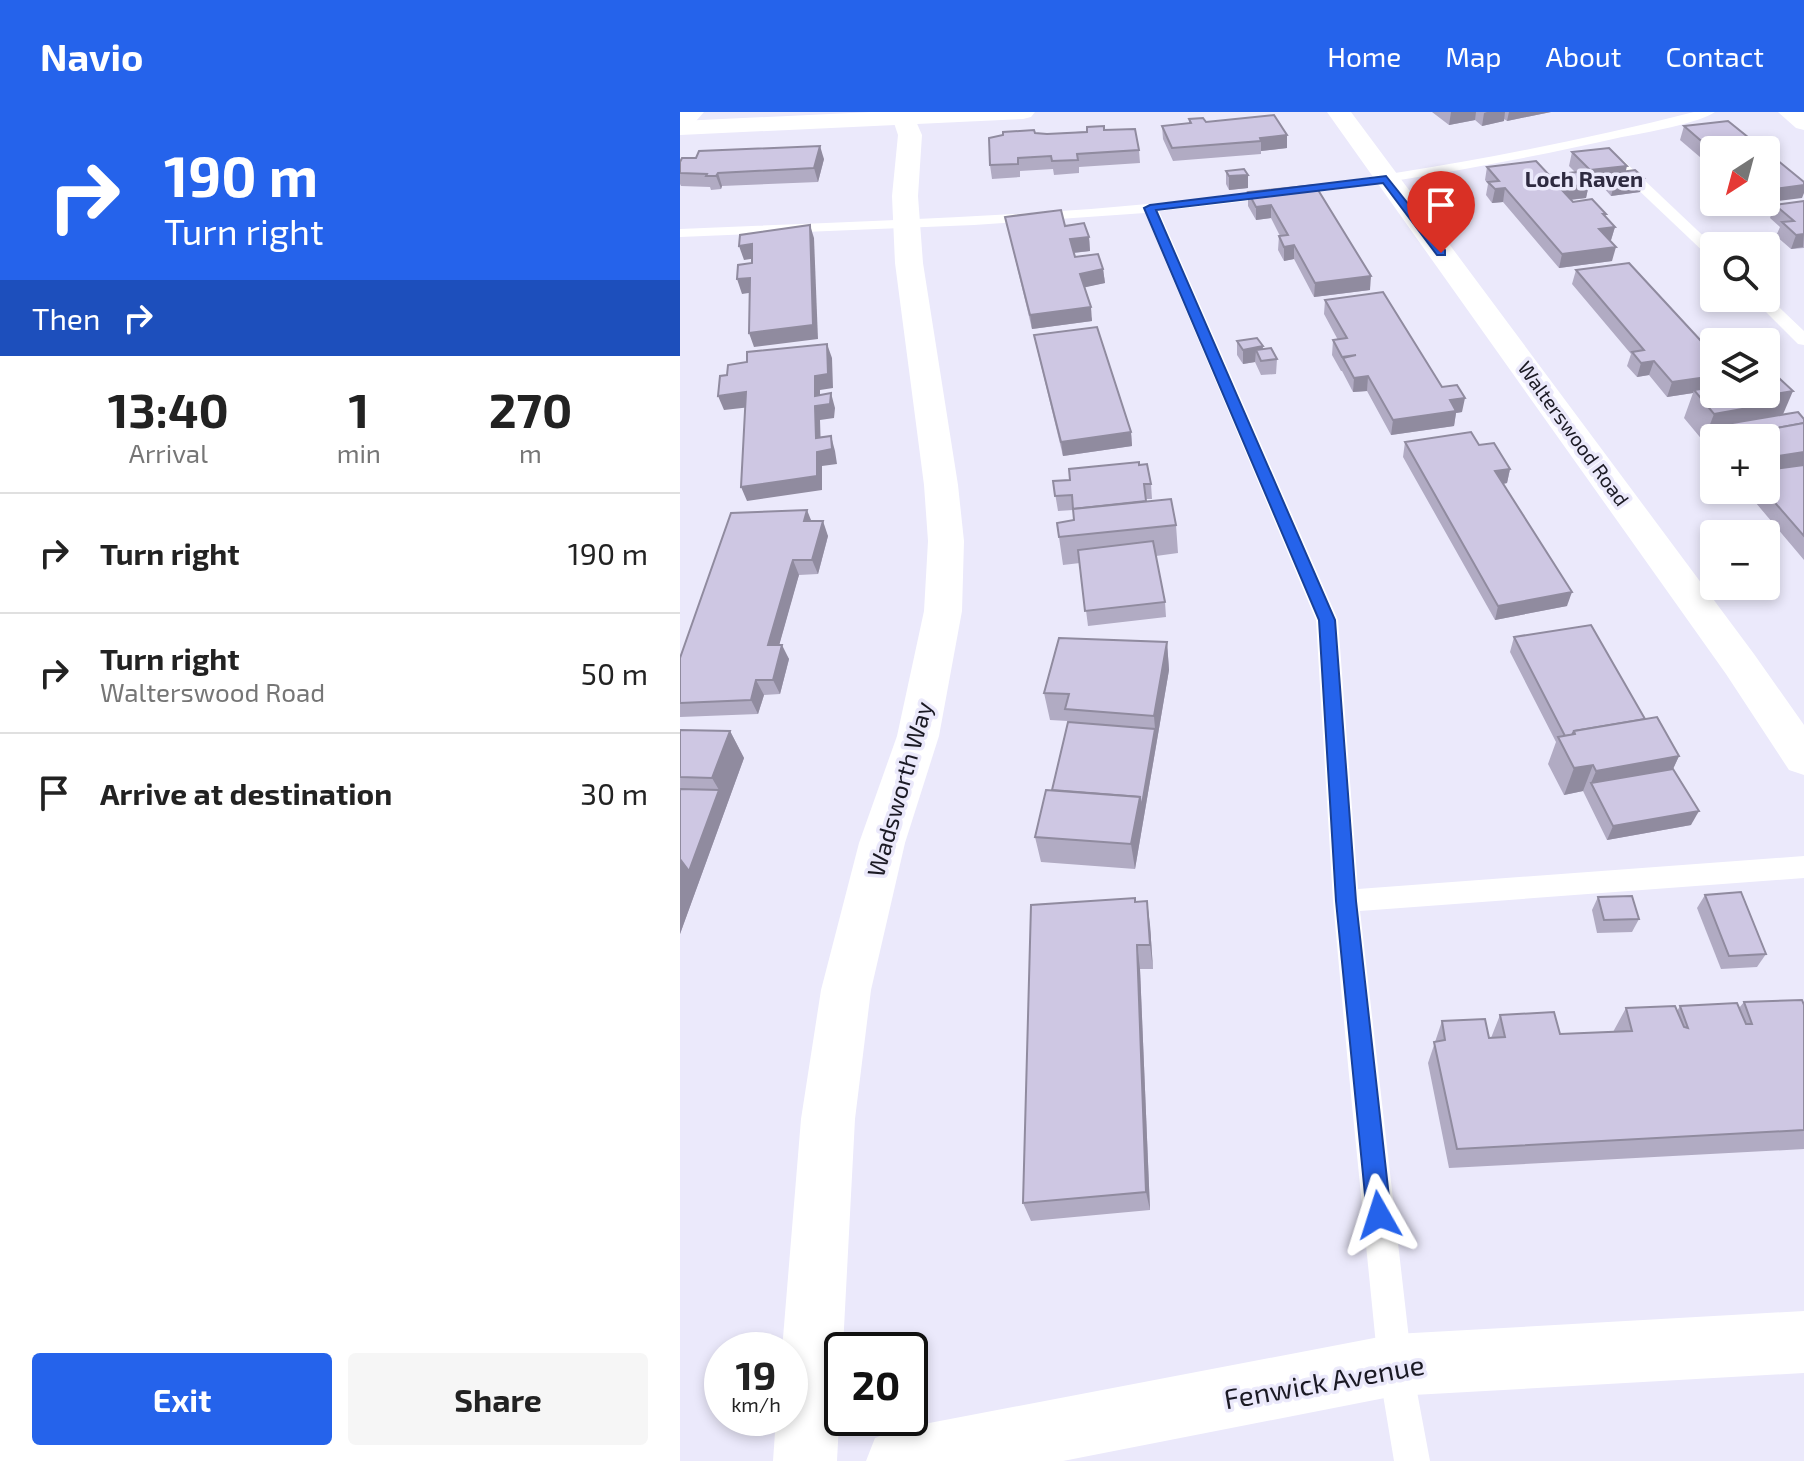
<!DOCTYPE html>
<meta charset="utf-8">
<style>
body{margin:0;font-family:"Exo 2",sans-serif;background:#f6f6f6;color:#222;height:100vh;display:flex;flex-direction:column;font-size:30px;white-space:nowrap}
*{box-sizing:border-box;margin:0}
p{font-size:26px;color:#767676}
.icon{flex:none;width:44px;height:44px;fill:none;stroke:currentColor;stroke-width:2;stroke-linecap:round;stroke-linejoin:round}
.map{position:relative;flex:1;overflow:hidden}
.side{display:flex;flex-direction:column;background:#fff;width:680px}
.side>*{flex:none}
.guide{background:#2563eb;color:#fff;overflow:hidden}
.needle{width:52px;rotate:216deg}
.controls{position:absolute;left:1020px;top:24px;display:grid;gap:16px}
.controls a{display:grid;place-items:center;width:80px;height:80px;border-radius:8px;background:#fff;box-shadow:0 4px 12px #0003;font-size:40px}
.speed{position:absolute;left:24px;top:1220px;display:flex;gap:16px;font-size:40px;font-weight:700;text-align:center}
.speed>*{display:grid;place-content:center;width:104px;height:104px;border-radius:50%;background:#fff;box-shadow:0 4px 12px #0003;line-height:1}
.speed small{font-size:20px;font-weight:400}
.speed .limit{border:4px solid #111;border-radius:12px;background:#fff;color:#111}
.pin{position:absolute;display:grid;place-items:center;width:68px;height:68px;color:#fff;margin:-82px -34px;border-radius:50% 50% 50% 0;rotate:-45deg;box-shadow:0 0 8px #0007}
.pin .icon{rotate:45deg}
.me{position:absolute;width:88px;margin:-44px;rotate:354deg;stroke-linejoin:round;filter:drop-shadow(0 0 6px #0008)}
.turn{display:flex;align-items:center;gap:28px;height:168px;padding:0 32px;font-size:36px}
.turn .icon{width:104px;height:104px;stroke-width:2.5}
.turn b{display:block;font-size:56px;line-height:68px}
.then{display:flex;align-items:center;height:76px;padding:0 32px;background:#0003;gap:16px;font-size:30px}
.eta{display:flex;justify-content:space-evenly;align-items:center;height:136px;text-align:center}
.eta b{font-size:48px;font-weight:700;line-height:56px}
.cta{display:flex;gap:16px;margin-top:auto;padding:16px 32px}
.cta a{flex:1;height:92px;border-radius:8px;background:#2563eb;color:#fff;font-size:32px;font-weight:700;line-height:92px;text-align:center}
.cta a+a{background:#f6f6f6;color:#222}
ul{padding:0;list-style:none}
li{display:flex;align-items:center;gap:24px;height:120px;padding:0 32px;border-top:2px solid #e0e0e0}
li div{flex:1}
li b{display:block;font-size:30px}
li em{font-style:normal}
header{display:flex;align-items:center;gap:48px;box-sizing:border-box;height:112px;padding:0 40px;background:#2563eb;color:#fff}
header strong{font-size:38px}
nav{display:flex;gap:44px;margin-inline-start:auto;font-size:28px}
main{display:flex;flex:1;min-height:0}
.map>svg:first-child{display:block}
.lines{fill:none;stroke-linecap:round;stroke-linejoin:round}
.service{fill:#fff;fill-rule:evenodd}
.minor{fill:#fff;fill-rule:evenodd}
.tertiary{fill:#fff;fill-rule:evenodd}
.wall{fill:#b1abc3}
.shaded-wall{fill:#908b9f}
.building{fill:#cec7e3;stroke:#908b9f;stroke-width:2}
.route{fill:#2563eb;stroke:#184099;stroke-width:2}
.labels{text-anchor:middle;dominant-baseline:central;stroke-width:7;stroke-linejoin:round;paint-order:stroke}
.far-street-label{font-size:20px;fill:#1b1a24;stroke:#ebe9fb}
.far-neighbourhood-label{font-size:22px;font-weight:bold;fill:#2e2a40;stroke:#ebe9fb}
.street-label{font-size:24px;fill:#1b1a24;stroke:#ebe9fb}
.near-street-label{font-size:28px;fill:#1b1a24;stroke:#ebe9fb}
</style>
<header>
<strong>Navio</strong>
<nav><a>Home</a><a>Map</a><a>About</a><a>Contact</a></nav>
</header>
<main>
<section class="side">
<div class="guide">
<div class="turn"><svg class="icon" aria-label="right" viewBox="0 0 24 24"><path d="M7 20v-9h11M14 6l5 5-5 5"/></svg><div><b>190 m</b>Turn right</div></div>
<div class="then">Then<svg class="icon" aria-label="right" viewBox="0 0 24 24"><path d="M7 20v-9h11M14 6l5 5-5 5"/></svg></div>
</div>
<div class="eta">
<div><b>13:40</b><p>Arrival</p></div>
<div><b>1</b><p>min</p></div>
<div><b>270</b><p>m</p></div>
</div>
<ul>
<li><svg class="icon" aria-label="right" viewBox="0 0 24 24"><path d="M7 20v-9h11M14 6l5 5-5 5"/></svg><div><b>Turn right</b></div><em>190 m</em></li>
<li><svg class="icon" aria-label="right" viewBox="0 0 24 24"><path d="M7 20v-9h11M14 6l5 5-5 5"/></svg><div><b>Turn right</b><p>Walterswood Road</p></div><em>50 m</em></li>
<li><svg class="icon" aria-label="arrive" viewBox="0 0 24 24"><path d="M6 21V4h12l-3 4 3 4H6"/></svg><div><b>Arrive at destination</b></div><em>30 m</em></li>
</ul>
<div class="cta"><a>Exit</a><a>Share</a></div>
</section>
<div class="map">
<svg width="1124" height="1349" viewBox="0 0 1124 1349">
<rect width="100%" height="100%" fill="#ebe9fb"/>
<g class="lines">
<g class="service">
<path d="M1014 0H1035C1020 11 964 21 942 25 789 60 635 83 479 99L658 508 678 777 1124 744V766L680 799 732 1253 750 1349H714L698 1253 668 953 653 789 636 508 465 101 294 113 0 125V117C137 111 274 107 411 97 614 81 816 50 1014 0Z"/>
<polygon points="933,48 943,48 1034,134 1034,147 1029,145 933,54"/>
<polygon points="1086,183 1124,219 1124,233 1118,232 1072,186 1086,186"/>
</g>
<g class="minor">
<polygon points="0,0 24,0 8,18 0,20"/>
<polygon points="216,0 232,0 242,23 238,84 243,151 278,373 284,429 282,499 259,624 225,731 191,878 175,1007 157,1349 93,1349 96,1306 110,1306 110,1238 102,1238 121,1007 141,878 179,731 217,624 244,499 248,429 244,373 215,151 212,84 218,23 212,5"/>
<polygon points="647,0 671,0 1074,542 1124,613 1124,663 1109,658 1046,562"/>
<polygon points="1098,0 1124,0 1124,18 1116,16"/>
<polygon points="1124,1199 1124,1261 715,1284 383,1349 186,1349 195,1326 218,1317 715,1222"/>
</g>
<polygon class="tertiary" points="192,0 355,0 351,5 343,7 0,23 0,9"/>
</g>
<g class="wall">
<polygon points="752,0 871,0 827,9 824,7 824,9 802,14 795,8 769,13"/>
<polygon points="509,7 607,23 607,36 581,39 581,42 493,49 483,27 482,14 509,12"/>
<polygon points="1004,14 1034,38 1034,57 1000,28"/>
<polygon points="424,18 459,38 460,51 399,55 399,61 374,63 373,57 340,59 340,65 312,67 310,53 367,22"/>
<polygon points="892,40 964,66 960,80 931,84 923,75 924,69 908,71 909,72 906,86 891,88 893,90 926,102 925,105 935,115 931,128 930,129 932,149 879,156 823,90 812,91 806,83 808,72 805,68 807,55 869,63 895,60 889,54"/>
<polygon points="144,47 138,70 42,74 41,77 31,78 30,75 1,74 0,72 0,50"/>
<polygon points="546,59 568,63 568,76 549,78 546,72"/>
<polygon points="635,73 690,178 634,185 614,147 604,149 598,138 599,124 600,124 591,106 576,108 568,94 568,80"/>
<polygon points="1124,89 1124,136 1111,137 1096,124 1100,115 1090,106 1095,93"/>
<polygon points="325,105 385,114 409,125 410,139 394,141 395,145 423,157 425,171 404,175 412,209 352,217"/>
<polygon points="896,158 1034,282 1102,303 1124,307 1124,448 1065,378 1086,378 1086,326 1034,326 1034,342 1004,306 1013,281 987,285 969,263 957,265 947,254 951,242 892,172"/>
<polygon points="645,188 762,275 782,300 776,301 774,314 711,323 687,279 673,280 662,259 661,259 652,243 653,228 658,228 644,202"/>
<polygon points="354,223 451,320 452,334 383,344 357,237"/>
<polygon points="557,229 583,237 597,247 596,262 581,263 575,250 563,252 557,243"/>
<polygon points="725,330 799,333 830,357 827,371 823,372 887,494 815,508 723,345"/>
<polygon points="459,353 471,372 472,387 466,387 466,389 496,413 498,441 476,444 485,490 486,505 408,514 400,451 383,453 379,425 394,408 393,398 378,399 373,369 390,368"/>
<polygon points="132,409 148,424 138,462 119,463 117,469 99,533 109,547 100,582 84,583 78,602 0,605 0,546"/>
<polygon points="834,525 965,607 999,644 993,657 1011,713 927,728 903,679 884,683 868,652 876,630 830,540"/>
<polygon points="487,530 489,558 455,757 361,750 355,725 372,678 388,610 388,609 370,608 364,581"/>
<polygon points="0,618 50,619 64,646 0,822"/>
<polygon points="1025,783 1086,842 1077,855 1041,857 1017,796"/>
<polygon points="918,785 959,807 952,820 917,821 912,798"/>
<polygon points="455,790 470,813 473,857 460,857 470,1098 351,1109 343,1091"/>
<polygon points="1064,890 1124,893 1124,1037 769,1056 748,951 762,909 809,926 811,926 820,903 880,922 933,920 946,896 997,899 1000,894 1059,896"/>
</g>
<g class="shaded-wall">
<polygon points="771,0 796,0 795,8 769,13"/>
<polygon points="807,0 825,0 824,9 802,14 804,1"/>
<polygon points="829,0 871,0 827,9"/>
<polygon points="607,23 607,36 581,39 581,29 580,26"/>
<polygon points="140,34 144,47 138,70 134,56"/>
<polygon points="947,54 944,67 926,62 924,69 907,72 910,58"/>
<polygon points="38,61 42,74 41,77 36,64"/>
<polygon points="568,63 568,76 549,78 549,64"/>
<polygon points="964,66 960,80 931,84 935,70"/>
<polygon points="909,72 906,86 877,89 880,76"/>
<polygon points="1124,73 1124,81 1122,86 1074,92 1075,90 1086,90 1086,78"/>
<polygon points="825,76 823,90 812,91 815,77"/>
<polygon points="591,93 591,106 576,108 576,95"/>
<polygon points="130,113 134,126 138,227 74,235 69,221"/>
<polygon points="935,115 931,128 915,131 919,117"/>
<polygon points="1124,122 1123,135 1111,137 1116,123"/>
<polygon points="409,125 410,139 391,141 390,127"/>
<polygon points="72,132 77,146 64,148 59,134"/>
<polygon points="614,133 614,147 604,149 604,135"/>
<polygon points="936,135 932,149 879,156 882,142"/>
<polygon points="423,157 425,171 402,176 400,162"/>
<polygon points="691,164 690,178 634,185 635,171"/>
<polygon points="70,166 75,180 62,182 57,167"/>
<polygon points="411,195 412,209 352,217 350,203"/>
<polygon points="147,232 152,246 153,276 140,278 140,293 151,281 155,296 154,306 140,308 141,339 151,324 155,339 157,352 142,354 142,378 67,389 61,375 136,326 135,264"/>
<polygon points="583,234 582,249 576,238 575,250 563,252 563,238"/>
<polygon points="974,249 969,263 957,265 961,251"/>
<polygon points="688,264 687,279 673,280 674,266"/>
<polygon points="1034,264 1034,278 1014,278 1013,281 987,285 992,270"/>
<polygon points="1113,279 1101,307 1029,315 1034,302 1088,283"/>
<polygon points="66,280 71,295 44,298 38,284"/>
<polygon points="785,286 782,300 776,301 774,314 711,323 713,308 770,288"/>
<polygon points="451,320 452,334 383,344 381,330"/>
<polygon points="1124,340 1124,366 1086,372 1086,346"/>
<polygon points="830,357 827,371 812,374 815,359"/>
<polygon points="127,398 133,413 124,409"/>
<polygon points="143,409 148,424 138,462 132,448"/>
<polygon points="113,448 119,463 95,548 88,533"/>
<polygon points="892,480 887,494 815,508 818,494"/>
<polygon points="487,530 489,558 455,757 451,732 460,685 475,617 474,604"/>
<polygon points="102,533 109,547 100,582 93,568"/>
<polygon points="76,568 84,583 78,602 71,588"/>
<polygon points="50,619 64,646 0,822 0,749 39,678 32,666"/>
<polygon points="999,644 987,670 911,671 916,659"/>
<polygon points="913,653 903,679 884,683 894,656"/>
<polygon points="1019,699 1011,713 927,728 933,714"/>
<polygon points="467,789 470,813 473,857 470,833"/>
<polygon points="457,833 460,857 470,1098 466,1080"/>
</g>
<g class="building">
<polygon points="594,3 607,23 580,26 581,29 492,36 482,14 511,11 509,7 523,6 526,10"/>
<polygon points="1048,9 1084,38 1034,38 1034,40 1004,14"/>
<polygon points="424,14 424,18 455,17 459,38 397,42 398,48 372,49 371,44 338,46 338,52 310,53 309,26 323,23 323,20 354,18 355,21 367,22 407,20 407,15"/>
<polygon points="140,34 134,56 38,61 36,64 26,64 27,62 0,61 0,50 2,46 16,46 19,39"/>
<polygon points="929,36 947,54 910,58 892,40"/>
<polygon points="1086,39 1124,70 1124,73 1086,78"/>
<polygon points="856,49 869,63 897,60 909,72 880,76 893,90 912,87 926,102 923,102 935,115 919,117 936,135 882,142 825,76 815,77 808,70 819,69 807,55"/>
<polygon points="564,57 568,63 549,64 546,59"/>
<polygon points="955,58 964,66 935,70 926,62"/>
<polygon points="635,73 691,164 635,171 614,133 604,135 599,124 608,123 591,93 576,95 568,80"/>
<polygon points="1124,89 1124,122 1116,123 1102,110 1114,109 1095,93"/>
<polygon points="381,98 385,114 404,111 409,125 390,127 395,145 418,142 423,157 400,162 411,195 350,203 325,105"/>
<polygon points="130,113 133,213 69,221 70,166 57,167 58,153 72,151 72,132 59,134 60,123"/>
<polygon points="949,151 1034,243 1034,264 992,270 974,249 961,251 952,240 964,238 896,158"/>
<polygon points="703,180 762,275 777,273 785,286 770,288 776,299 713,308 688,264 674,266 663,246 676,243 662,245 653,228 667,226 645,188"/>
<polygon points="417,215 451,320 381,330 354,223"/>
<polygon points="577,226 583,234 563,238 557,229"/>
<polygon points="147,232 148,262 135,264 135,284 151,281 150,292 135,294 136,326 151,324 152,337 137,340 137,364 61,375 66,280 38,284 40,264 47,263 48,253 67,250 67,240"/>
<polygon points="591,236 597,247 581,249 576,238"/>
<polygon points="1086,256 1088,256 1113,279 1088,283 1096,291 1034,302 1014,278 1034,275 1034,282 1086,282"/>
<polygon points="1118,300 1124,307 1124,311 1054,324 1053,326 1039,326 1029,315"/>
<polygon points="1124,311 1124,340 1086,346 1086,326 1056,326 1054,324"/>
<polygon points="791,320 799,333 814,331 830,357 815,359 892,480 818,494 725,330"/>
<polygon points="459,350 459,353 467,352 471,372 464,372 466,389 393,397 392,383 375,384 373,369 390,368 389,357"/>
<polygon points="1124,353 1124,424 1084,378 1086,378 1086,358"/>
<polygon points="491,387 496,413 379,425 377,411 394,408 393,397"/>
<polygon points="127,398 124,409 143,409 132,448 113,448 111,454 88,533 102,533 93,568 76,568 71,588 0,591 0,546 51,401"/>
<polygon points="473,429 485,490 405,499 398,438"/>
<polygon points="911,513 965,607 894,619 892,623 885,624 834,525"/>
<polygon points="379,526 487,530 474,604 385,597 389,582 364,581"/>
<polygon points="977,605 999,644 916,659 913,653 894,656 878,625 895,622 894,619"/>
<polygon points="388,610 475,617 461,698 460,685 372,678"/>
<polygon points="0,618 50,619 32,666 0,665"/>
<polygon points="993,657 1019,699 933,714 911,671"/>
<polygon points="0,677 39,678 9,759 0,747"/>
<polygon points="366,678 460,685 451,732 355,725"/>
<polygon points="1061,780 1086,842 1049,844 1025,783"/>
<polygon points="952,784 959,807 924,808 918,785"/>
<polygon points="455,786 455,790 467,789 470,833 457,833 466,1080 343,1091 351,793"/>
<polygon points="1122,888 1124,893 1124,1018 777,1037 754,930 765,928 762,909 805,907 809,926 825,925 820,903 874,900 880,922 952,919 946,896 995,894 1004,915 1008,916 1000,894 1057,891 1066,912 1072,912 1064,890"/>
</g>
<polygon class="route" points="706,64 765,138 765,143 757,143 703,71 476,98 655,508 676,789 711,1103 707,1111 699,1115 691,1111 687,1103 656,789 639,508 464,96 470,93"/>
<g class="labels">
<g class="far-street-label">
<text transform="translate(894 321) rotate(54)">Walterswood Road</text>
</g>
<g class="far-neighbourhood-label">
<text x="904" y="66">Loch Raven</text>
</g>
<g class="street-label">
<text transform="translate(219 677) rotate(-74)">Wadsworth Way</text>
</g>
<g class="near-street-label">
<text transform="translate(644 1269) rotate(-10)">Fenwick Avenue</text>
</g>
</g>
</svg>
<div class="controls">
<a><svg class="needle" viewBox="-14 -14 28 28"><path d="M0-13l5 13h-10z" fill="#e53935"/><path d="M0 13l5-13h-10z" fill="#767676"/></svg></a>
<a><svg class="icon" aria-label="search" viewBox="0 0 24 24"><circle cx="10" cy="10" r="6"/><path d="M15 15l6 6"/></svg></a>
<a><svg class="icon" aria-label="layers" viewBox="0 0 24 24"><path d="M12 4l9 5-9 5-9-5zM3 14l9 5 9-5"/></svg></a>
<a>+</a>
<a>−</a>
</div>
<div class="speed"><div>19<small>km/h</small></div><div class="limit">20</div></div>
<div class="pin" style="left:761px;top:141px;background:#d93025"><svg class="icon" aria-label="arrive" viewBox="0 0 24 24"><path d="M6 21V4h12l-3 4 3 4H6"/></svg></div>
<svg class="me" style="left:699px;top:1103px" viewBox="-20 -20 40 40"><path d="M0-17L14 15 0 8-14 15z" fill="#2563eb" stroke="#fff" stroke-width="4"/></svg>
</div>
</main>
